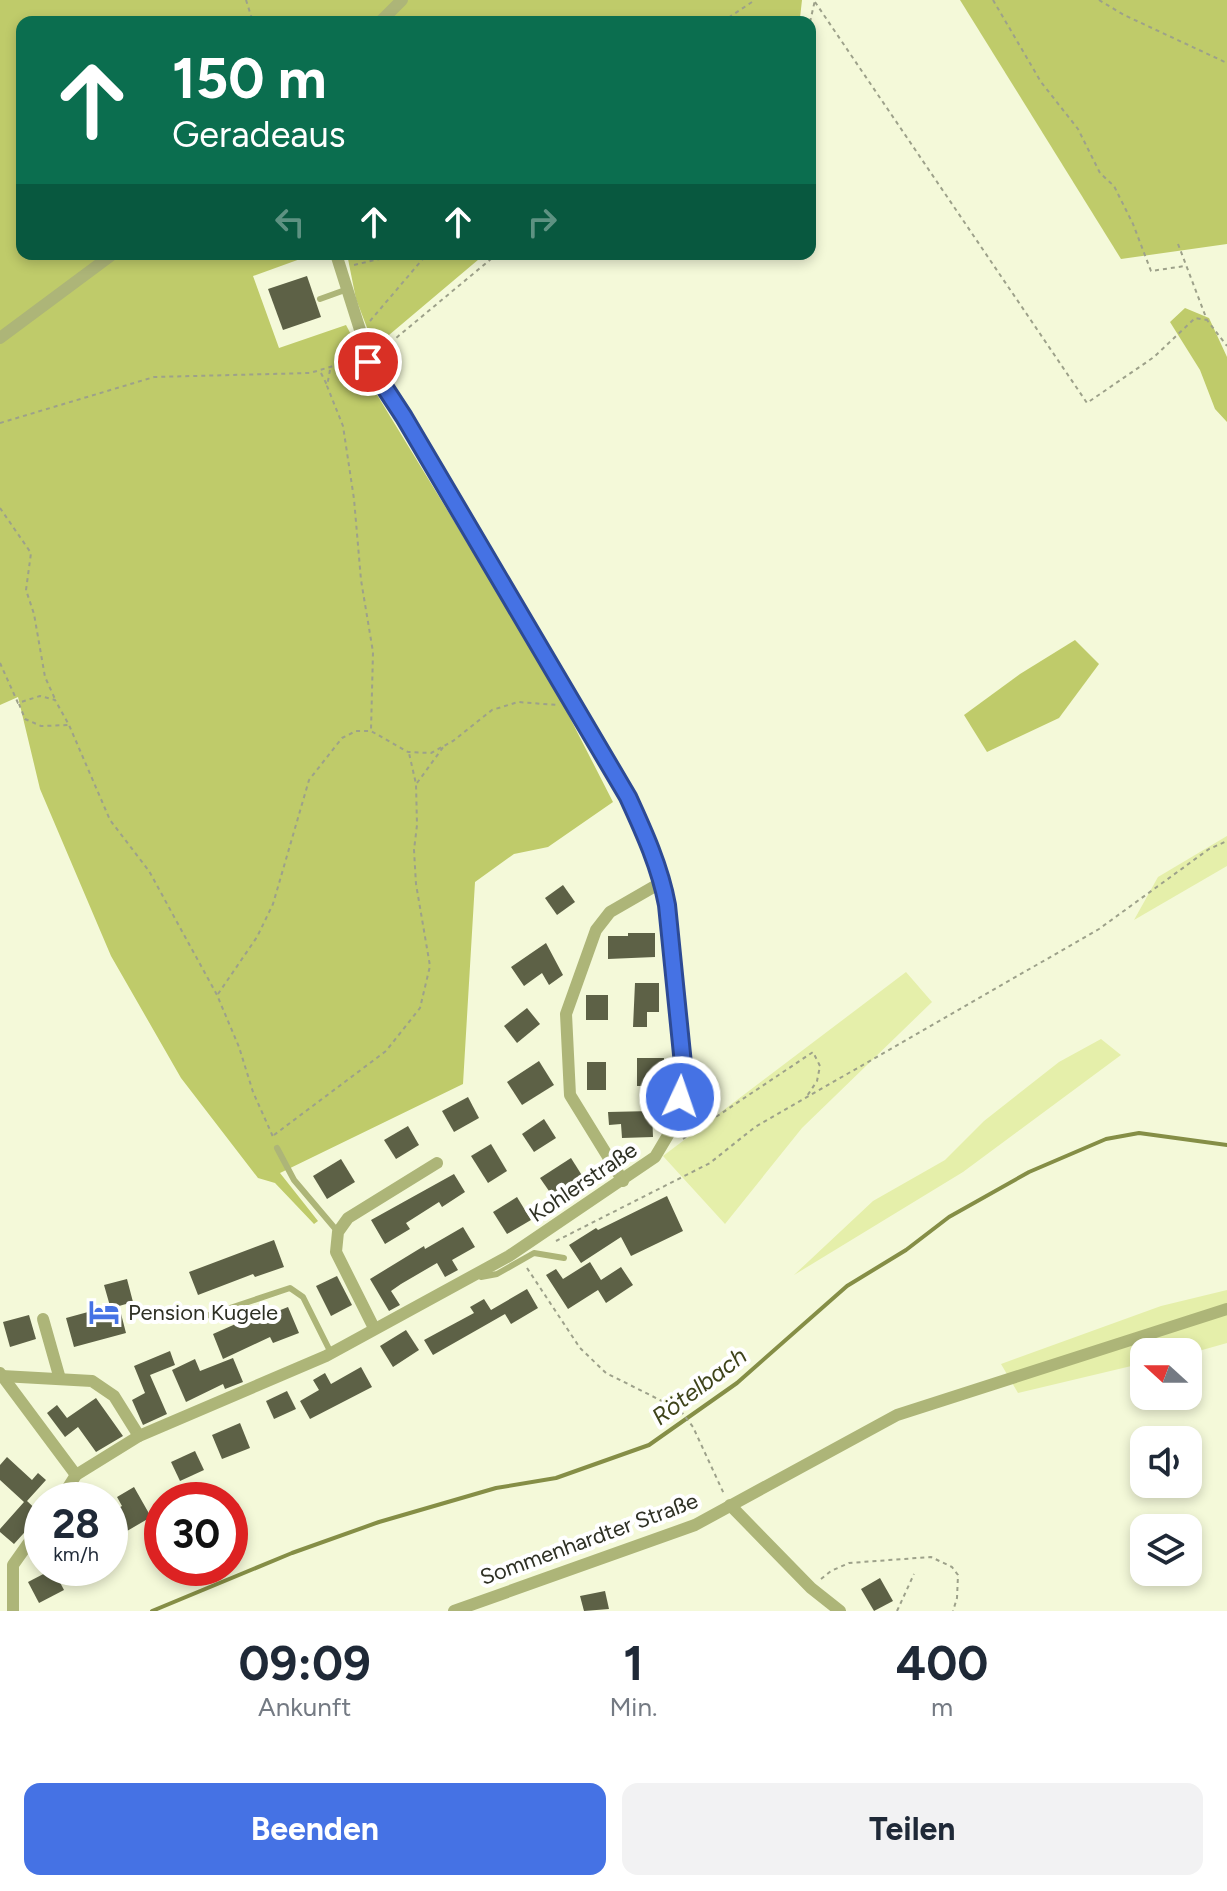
<!DOCTYPE html>
<html lang="de">
<meta charset="utf-8">
<style>
body{margin:0;font-family:Figtree,sans-serif;background:#f2f2f3;color:#1f2937;height:100vh;display:flex;flex-direction:column;font-size:30px;white-space:nowrap}
*{box-sizing:border-box;margin:0}
p{font-size:26px;color:#747a83}
.icon{flex:none;width:44px;height:44px;fill:none;stroke:currentColor;stroke-width:2;stroke-linecap:round;stroke-linejoin:round}
.map{position:relative;height:1611px;overflow:hidden}
.sheet{display:flex;flex-direction:column;background:#fff;flex:1}
.sheet>*{flex:none}
.top-card{position:absolute;left:16px;top:16px;width:800px;height:244px;border-radius:16px;box-shadow:0 4px 12px #0003;background:#0b6e4f;color:#fff;overflow:hidden}
.needle{width:52px;rotate:291deg}
.fabs{position:absolute;left:1130px;top:1338px;display:grid;gap:16px}
.fabs a{display:grid;place-items:center;width:72px;height:72px;border-radius:16px;background:#fff;box-shadow:0 4px 12px #0003;font-size:40px}
.speed{position:absolute;left:24px;top:1482px;display:flex;gap:16px;font-size:40px;font-weight:700;text-align:center}
.speed>*{display:grid;place-content:center;width:104px;height:104px;border-radius:50%;background:#fff;box-shadow:0 4px 12px #0003;line-height:1}
.speed small{font-size:20px;font-weight:400}
.speed .limit{border:12px solid #d22;background:#fff;color:#111}
.pin{position:absolute;display:grid;place-items:center;width:68px;height:68px;color:#fff;margin:-34px;border:4px solid #fff;border-radius:50%;box-shadow:0 2px 8px #0007}
.me{position:absolute;width:88px;margin:-44px;rotate:3deg;stroke-linejoin:round;filter:drop-shadow(0 0 6px #0008)}
.turn{display:flex;align-items:center;gap:28px;height:168px;padding:0 24px;font-size:36px}
.turn .icon{width:104px;height:104px;stroke-width:2.5}
.turn b{display:block;font-size:56px;line-height:68px}
.lanes{display:flex;align-items:center;height:76px;padding:0 24px;background:#0003;justify-content:center;gap:40px;direction:ltr}
.lanes .off{opacity:.35}
.eta{display:flex;justify-content:space-evenly;align-items:center;height:136px;text-align:center}
.eta b{font-size:48px;font-weight:700;line-height:56px}
.button{display:flex;gap:16px;margin-top:auto;padding:16px 24px}
.button a{flex:1;height:92px;border-radius:16px;background:#4572e4;color:#fff;font-size:32px;font-weight:700;line-height:92px;text-align:center}
.button a+a{background:#f2f2f3;color:#1f2937}
.map>svg:first-child{display:block}
.green{fill:#e5efaa}
.forest{fill:#bfcb6a}
.lines{fill:none;stroke-linecap:round;stroke-linejoin:round}
.stream{stroke:#858e46;stroke-width:4}
.building{fill:#5d6146}
.path{stroke:#9da18a;stroke-width:2;stroke-dasharray:4 4;stroke-linecap:butt}
.service{stroke:#adb578;stroke-width:6}
.minor{stroke:#adb578;stroke-width:12}
.route-casing{stroke:#2d4a94;stroke-width:20}
.route{stroke:#4572e4;stroke-width:14}
.labels{text-anchor:middle;dominant-baseline:central;stroke-width:8;stroke-linejoin:round;paint-order:stroke}
.street-label{font-size:22px;fill:#2e3024;stroke:#fff}
.poi-label{font-size:22px;fill:#2e3024;stroke:#fff;text-anchor:start}
.water-label{font-size:24px;font-style:italic;fill:#3e431a;stroke:#fff}
</style>
<div class="map">
<svg width="1227" height="1611" viewBox="0 0 1227 1611">
<rect width="100%" height="100%" fill="#f4f9d9"/>
<g class="green">
<polygon points="1227,836 1227,866 1134,920 1158,877"/>
<polygon points="906,972 932,1002 802,1128 725,1224 663,1156"/>
<polygon points="1101,1039 1121,1055 963,1172 794,1275 873,1201 945,1160 984,1121 1059,1062"/>
<polygon points="1227,1290 1227,1343 1188,1354 1188,1352 1144,1352 1144,1363 1018,1393 1001,1364 1161,1306"/>
</g>
<g class="forest">
<polygon points="0,0 802,0 800,18 794,22 22,22 22,254 314,254 253,276 279,348 346,325 356,344 371,338 356,299 347,254 485,254 357,362 549,677 613,802 548,847 514,854 475,882 463,1084 280,1173 318,1221 314,1224 275,1183 258,1178 181,1078 111,956 40,789 18,697 0,705"/>
<polygon points="960,0 1227,0 1227,244 1121,259"/>
<polygon points="1185,308 1209,318 1227,357 1227,422 1215,409 1200,370 1170,322"/>
<polygon points="1075,640 1099,664 1059,718 987,752 964,715 1020,674"/>
</g>
<g class="lines">
<polyline class="stream" points="152,1611 292,1553 379,1522 496,1488 556,1478 649,1445 737,1383 847,1286 906,1250 949,1217 1029,1172 1106,1139 1139,1133 1227,1145"/>
</g>
<g class="building">
<polygon points="307,276 321,317 283,330 268,289"/>
<polygon points="563,885 575,902 557,915 545,898"/>
<polygon points="628,933 655,933 655,957 608,959 608,936 628,936"/>
<polygon points="546,943 563,975 549,985 542,973 524,986 511,967"/>
<polygon points="635,983 659,983 659,1012 647,1012 647,1027 633,1027"/>
<rect x="586" y="995" width="22" height="25"/>
<polygon points="527,1008 540,1024 517,1043 504,1026"/>
<rect x="637" y="1058" width="27" height="28"/>
<polygon points="539,1061 554,1085 522,1105 507,1082"/>
<rect x="587" y="1062" width="19" height="28"/>
<polygon points="468,1097 479,1118 454,1132 442,1111"/>
<polygon points="652,1111 653,1137 622,1138 621,1124 609,1125 608,1112"/>
<polygon points="544,1119 556,1138 534,1152 522,1134"/>
<polygon points="408,1126 419,1145 396,1159 384,1140"/>
<polygon points="491,1144 507,1171 488,1183 471,1156"/>
<polygon points="571,1158 588,1185 558,1204 540,1178"/>
<polygon points="341,1159 355,1182 327,1199 313,1176"/>
<polygon points="454,1174 465,1192 442,1207 439,1202 406,1223 410,1229 385,1244 371,1220"/>
<polygon points="667,1196 683,1231 631,1256 621,1237 581,1263 569,1245 596,1228 598,1230"/>
<polygon points="517,1197 531,1220 507,1234 493,1212"/>
<polygon points="463,1227 475,1247 452,1260 458,1270 445,1277 437,1263 401,1284 391,1291 400,1305 389,1311 370,1279 424,1246 425,1249"/>
<polygon points="274,1240 284,1267 255,1277 253,1274 198,1295 189,1272"/>
<polygon points="590,1262 601,1280 621,1267 633,1285 606,1303 598,1290 568,1309 546,1275 556,1269 563,1279"/>
<polygon points="337,1276 352,1305 331,1316 316,1286"/>
<polygon points="127,1279 133,1302 119,1306 126,1333 74,1347 66,1318 110,1306 104,1285"/>
<polygon points="527,1289 538,1308 511,1324 505,1314 433,1355 424,1340 474,1313 470,1307 484,1299 491,1310"/>
<polygon points="288,1307 299,1333 273,1343 270,1337 223,1359 213,1334 240,1322 237,1316 254,1309 258,1319"/>
<polygon points="29,1315 36,1339 10,1347 3,1322"/>
<polygon points="406,1330 419,1350 393,1367 380,1346"/>
<polygon points="170,1351 175,1365 150,1375 167,1414 143,1425 132,1400 145,1393 134,1366"/>
<polygon points="233,1358 243,1382 225,1389 223,1384 186,1402 172,1370 195,1359 200,1371"/>
<polygon points="361,1367 372,1387 310,1419 300,1401 319,1390 313,1380 325,1373 331,1384"/>
<polygon points="287,1391 296,1409 274,1419 266,1401"/>
<polygon points="96,1398 123,1436 96,1452 78,1427 65,1437 47,1413 57,1405 67,1418"/>
<polygon points="240,1423 250,1448 222,1459 212,1435"/>
<polygon points="195,1451 204,1470 180,1481 171,1462"/>
<polygon points="7,1457 32,1480 38,1473 46,1480 27,1501 41,1514 14,1544 0,1532 0,1529 24,1502 0,1480 0,1465"/>
<polygon points="134,1487 151,1517 110,1541 110,1513 122,1506 117,1497"/>
<polygon points="53,1569 64,1590 39,1603 28,1582"/>
<polygon points="880,1578 893,1601 874,1611 861,1589"/>
<polygon points="605,1591 609,1609 584,1611 580,1596"/>
</g>
<g class="lines">
<g class="path">
<polyline points="246,0 253,22"/>
<polyline points="993,0 1041,82 1078,129 1100,173 1114,186 1133,224 1151,271 1185,266"/>
<polyline points="1099,0 1124,15 1227,63"/>
<polyline points="815,2 1087,403 1154,357 1195,318 1207,320"/>
<polyline points="722,22 755,0"/>
<polyline points="810,22 815,0"/>
<polyline points="1178,244 1207,320 1227,346"/>
<polyline points="354,265 400,254"/>
<polyline points="370,321 427,254"/>
<polyline points="376,336 393,341"/>
<polyline points="378,353 497,254"/>
<polyline points="330,370 327,386 343,426 354,499 361,580 373,652 371,730"/>
<polyline points="321,373 327,385"/>
<polyline points="0,423 154,377 310,373 350,361"/>
<polyline points="0,508 31,553 26,590 34,614 45,677 55,699"/>
<polyline points="0,663 18,703 40,696 55,700 69,725 110,820 149,871 217,995 239,1047 253,1092 274,1139"/>
<polyline points="19,704 25,719 41,726 69,725"/>
<polyline points="417,783 444,746"/>
<polyline points="218,994 257,937 273,904 309,780 342,738 356,731 371,731 408,752 431,753 453,741 492,710 518,702 557,705"/>
<polyline points="274,1135 386,1051 420,1008 430,966 416,884 414,850 417,825 416,784 409,753"/>
<polyline points="683,1139 813,1052 820,1066 817,1081 807,1096"/>
<polyline points="556,1241 710,1163 755,1127 1099,929 1209,849 1227,841"/>
<polyline points="527,1268 580,1348 606,1373 680,1410 693,1427 724,1494"/>
<polyline points="821,1579 831,1571 849,1563 931,1557 952,1567 958,1575 957,1598 953,1611"/>
<polyline points="897,1611 914,1574"/>
</g>
<g class="service">
<polyline points="320,299 345,290"/>
<polyline points="277,1148 294,1180 338,1232"/>
<polyline points="481,1277 497,1274 534,1253 564,1258"/>
<polyline points="206,1316 290,1288 303,1297 331,1353"/>
</g>
<g class="minor">
<polyline points="380,22 402,0"/>
<polyline points="0,338 113,254"/>
<polyline points="623,1181 570,1095 566,1014 596,930 610,912 662,882"/>
<polyline points="43,1319 60,1379"/>
<polyline points="374,1328 336,1252 338,1232 348,1218 437,1163"/>
<polyline points="0,1373 76,1475"/>
<polyline points="2,1376 92,1381 114,1396 139,1436"/>
<path d="M60 1500 76 1475 139 1436 326 1356 509 1256 655 1157 677 1120 684 1074 667 905C660 866 644 832 628 797L404 417 363 355 361 333 336 254"/>
<polyline points="730,1505 811,1588 840,1611"/>
<polyline points="13,1611 13,1565 42,1524"/>
<polyline points="454,1611 695,1525 897,1415 1227,1309"/>
</g>
</g>
<g class="lines">
<g class="route-casing">
<path id="route" d="M368 362 404 417 628 797C644 832 660 867 667 905L684 1074 680 1097"/>
</g>
<use href="#route" class="route"/>
</g>
<defs>
<g id="hotel-bare" transform="scale(2.4)"><path d="M-6-4.5h1.5V1H6V5H4.5V3h-9V5H-6ZM-4 0a1.8 1.8 0 1 1 3.6 0ZM.5 0V-2.5h3Q6-2.5 6 0Z" fill="#4572e4" stroke="#fff" stroke-width="2.5" paint-order="stroke"/></g>
</defs>
<g fill-rule="evenodd">
<use href="#hotel-bare" x="104" y="1312"/>
</g>
<g class="labels">
<g class="street-label">
<text transform="translate(583 1182) rotate(-34)">Kohlerstraße</text>
<text transform="translate(589 1539) rotate(-20)">Sommenhardter Straße</text>
</g>
<g class="poi-label">
<text x="128" y="1312">Pension Kugele</text>
</g>
<g class="water-label">
<text transform="translate(699 1386) rotate(-37)">Rötelbach</text>
</g>
</g>
</svg>
<div class="fabs">
<a><svg class="needle" viewBox="-14 -14 28 28"><path d="M0-13l5 13h-10z" fill="#e53935"/><path d="M0 13l5-13h-10z" fill="#747a83"/></svg></a>
<a><svg class="icon" aria-label="sound" viewBox="0 0 24 24"><path d="M4 9h4l5-4v14l-5-4H4zM17 9q2 3 0 6"/></svg></a>
<a><svg class="icon" aria-label="layers" viewBox="0 0 24 24"><path d="M12 4l9 5-9 5-9-5zM3 14l9 5 9-5"/></svg></a>
</div>
<div class="speed"><div>28<small>km/h</small></div><div class="limit">30</div></div>
<div class="pin" style="left:368px;top:362px;background:#d93025"><svg class="icon" aria-label="arrive" viewBox="0 0 24 24"><path d="M6 21V4h12l-3 4 3 4H6"/></svg></div>
<svg class="me" style="left:680px;top:1097px" viewBox="-20 -20 40 40"><circle r="17" fill="#4572e4" stroke="#fff" stroke-width="3"/><path d="M0-11L8 9 0 5-8 9z" fill="#fff"/></svg>
<div class="top-card">
<div class="turn"><svg class="icon" aria-label="ahead" viewBox="0 0 24 24"><path d="M12 20V5M6 11l6-6 6 6"/></svg><div><b>150 m</b>Geradeaus</div></div>
<div class="lanes"><svg class="icon off" aria-label="left" viewBox="0 0 24 24"><path d="M17 20v-9H6M10 6l-5 5 5 5"/></svg><svg class="icon" aria-label="ahead" viewBox="0 0 24 24"><path d="M12 20V5M6 11l6-6 6 6"/></svg><svg class="icon" aria-label="ahead" viewBox="0 0 24 24"><path d="M12 20V5M6 11l6-6 6 6"/></svg><svg class="icon off" aria-label="right" viewBox="0 0 24 24"><path d="M7 20v-9h11M14 6l5 5-5 5"/></svg></div>
</div>
</div>
<section class="sheet">
<div class="eta">
<div><b>09:09</b><p>Ankunft</p></div>
<div><b>1</b><p>Min.</p></div>
<div><b>400</b><p>m</p></div>
</div>
<div class="button"><a>Beenden</a><a>Teilen</a></div>
</section>
